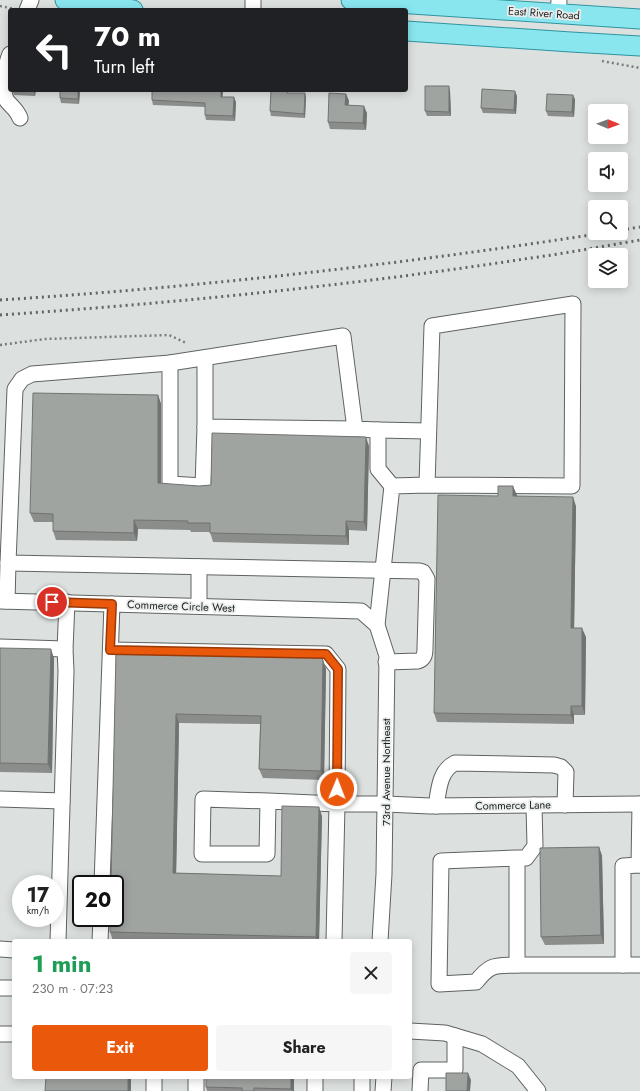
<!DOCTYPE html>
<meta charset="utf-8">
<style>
body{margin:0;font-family:Jost,sans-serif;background:#f6f6f6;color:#222;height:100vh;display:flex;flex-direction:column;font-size:15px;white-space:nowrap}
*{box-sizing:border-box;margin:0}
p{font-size:13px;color:#767676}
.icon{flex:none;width:22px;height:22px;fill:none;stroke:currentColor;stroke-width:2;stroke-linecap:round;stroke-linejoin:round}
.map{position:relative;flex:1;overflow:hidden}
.side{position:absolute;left:12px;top:939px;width:400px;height:140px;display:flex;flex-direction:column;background:#fff;border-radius:4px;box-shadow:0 2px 10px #0003}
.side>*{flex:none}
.top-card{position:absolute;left:8px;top:8px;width:400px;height:84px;border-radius:4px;box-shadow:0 2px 10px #0003;background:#202124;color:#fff;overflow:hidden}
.needle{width:26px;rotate:91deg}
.tools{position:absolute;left:588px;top:104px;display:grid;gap:8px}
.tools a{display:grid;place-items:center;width:40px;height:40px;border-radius:4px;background:#fff;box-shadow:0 2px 10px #0003;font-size:20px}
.speed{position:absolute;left:12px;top:875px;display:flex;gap:8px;font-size:20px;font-weight:700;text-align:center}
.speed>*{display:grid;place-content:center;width:52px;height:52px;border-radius:50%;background:#fff;box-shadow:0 2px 10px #0003;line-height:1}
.speed small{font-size:10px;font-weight:400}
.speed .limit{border:2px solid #111;border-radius:6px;background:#fff;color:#111}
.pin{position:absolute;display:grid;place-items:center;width:34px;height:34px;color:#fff;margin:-17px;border:2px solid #fff;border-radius:50%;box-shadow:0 1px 4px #0007}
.me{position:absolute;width:44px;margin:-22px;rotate:1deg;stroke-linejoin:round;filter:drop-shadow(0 0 3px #0008)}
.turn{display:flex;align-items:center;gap:14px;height:84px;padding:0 20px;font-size:18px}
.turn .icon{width:52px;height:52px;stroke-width:2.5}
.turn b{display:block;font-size:28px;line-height:34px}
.round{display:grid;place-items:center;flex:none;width:42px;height:42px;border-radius:4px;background:#f6f6f6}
.summary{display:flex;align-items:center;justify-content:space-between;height:68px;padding:0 20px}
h1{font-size:24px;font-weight:700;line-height:30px;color:#1e9e55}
.cta{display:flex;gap:8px;margin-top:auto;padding:8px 20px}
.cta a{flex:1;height:46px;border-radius:4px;background:#ea580c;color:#fff;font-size:16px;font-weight:700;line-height:46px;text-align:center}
.cta a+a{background:#f6f6f6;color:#222}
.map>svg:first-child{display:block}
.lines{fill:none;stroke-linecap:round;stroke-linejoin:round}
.minor-casing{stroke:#5e6361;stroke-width:17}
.major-casing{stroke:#2f949e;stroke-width:21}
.path{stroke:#797c7b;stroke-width:2.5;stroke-dasharray:2 3;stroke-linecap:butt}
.minor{stroke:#fff;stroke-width:15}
.major{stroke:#89e6ef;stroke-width:19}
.rail{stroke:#626564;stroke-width:3;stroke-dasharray:2 4;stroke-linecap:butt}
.wall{fill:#8a8d8a}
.shaded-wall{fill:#707371}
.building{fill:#a0a4a1;stroke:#707371}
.route-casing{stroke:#983908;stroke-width:10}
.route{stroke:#ea580c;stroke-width:7}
.labels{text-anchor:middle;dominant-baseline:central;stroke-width:3.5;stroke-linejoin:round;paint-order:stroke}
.street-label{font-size:11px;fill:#1a1c1b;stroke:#e9eeed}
</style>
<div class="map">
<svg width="640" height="1091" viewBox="0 0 640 1091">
<rect width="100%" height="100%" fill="#dce1e0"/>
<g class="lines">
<g class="minor-casing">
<g id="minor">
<polyline points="27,10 31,0"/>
<polyline points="253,10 253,0"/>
<polyline points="558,14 559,0"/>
<path d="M10 54C5 67 0 89 7 101 12 107 17 110 20 118"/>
<polyline points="205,358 205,427 355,429"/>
<polyline points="170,363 170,484 203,486 205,427"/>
<polyline points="378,430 428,431"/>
<polyline points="0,601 361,611 377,625 387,656 384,874 380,941"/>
<polyline points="7,601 8,563"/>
<polyline points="199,606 199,567"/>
<polyline points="377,625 392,486 427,485 572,486 573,304 432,326 427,485"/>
<polyline points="0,647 65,649"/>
<polyline points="111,650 326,654 338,669 337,804 386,804 430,806 640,804"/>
<path d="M386 662 418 661C424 659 425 655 425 648L427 579 423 572 420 571 8 563 15 389 22 379 32 374 170 363 343 336 355 429 378 430V469L392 486"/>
<polyline points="0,799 62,801"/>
<polyline points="268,801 203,799 202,854 267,854 268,801 337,804 334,941"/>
<polyline points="640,804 639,865 640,865"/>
<path d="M436 806C439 790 439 771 455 763L554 765 561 767 566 772 565 805"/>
<path d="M517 858V965C495 966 491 963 476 982L439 984 441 861 517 858H526L535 846 534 805"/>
<polyline points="102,884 112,604"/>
<polyline points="58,941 66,671 65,649 67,602"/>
<polyline points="100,941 101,918"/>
<polyline points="0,949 14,950"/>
<polyline points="517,965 640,965"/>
<polyline points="623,965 623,866 639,865"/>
<polyline points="0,988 14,988"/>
<polyline points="410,1031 445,1033 482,1044 518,1066 538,1091"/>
<polyline points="0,1034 14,1034"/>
<polyline points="154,1091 154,1077"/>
<polyline points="196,1091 196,1077"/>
<polyline points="315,1091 315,1077"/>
<polyline points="362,1091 362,1077"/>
<polyline points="383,1091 384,1077"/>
<polyline points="420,1091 421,1070 455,1070 455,1036"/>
</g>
</g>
<g class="major-casing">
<g id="major">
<polyline points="65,0 133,10"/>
<polyline points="351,0 640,19"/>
<polyline points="406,31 571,42 640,46"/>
</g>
</g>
<g class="path">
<polyline points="0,6 15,9"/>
<polyline points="602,61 640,68"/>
<polyline points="0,345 45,339 169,335 186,343"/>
</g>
<use href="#minor" class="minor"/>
<use href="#major" class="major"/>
<g class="rail">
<polyline points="621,230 640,227"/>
<path d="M0 300C202 287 404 264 603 233"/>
<path d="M0 315C177 303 355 285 531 258 568 253 604 246 640 240"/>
</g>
</g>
<g class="wall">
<polygon points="12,90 36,90 35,96 14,95"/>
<polygon points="60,90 80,90 79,104 61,103 60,98"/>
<polygon points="287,90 288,93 305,93 306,98 305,118 271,116 270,111"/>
<polygon points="450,91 451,116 427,116 425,111"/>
<polygon points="223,92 222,97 236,102 235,121 206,120 205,115 205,107 153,105 152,100"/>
<polygon points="346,94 349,101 348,105 367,113 366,130 330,129 328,122"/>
<polygon points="517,96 516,114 483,113 481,108"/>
<polygon points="575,99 574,117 548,116 546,111"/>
<polygon points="158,395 161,404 161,484 199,486 211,485 369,446 367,531 349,530 349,545 213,542 210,532 191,532 190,530 138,529 137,541 56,540 53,531 53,522 34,522 30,513"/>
<polygon points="517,495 517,496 576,506 574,628 586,637 585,715 574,715 574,724 437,722 434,713 498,496"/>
<polygon points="0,648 54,658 52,773 0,772"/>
<polygon points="116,651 323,660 326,669 324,780 263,778 259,769 260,724 179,723 176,873 281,876 322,816 319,941 113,941 110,932"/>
<polygon points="599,847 602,856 604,944 545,945 541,937"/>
<polygon points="294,1077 294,1091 207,1091 206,1087"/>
</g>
<g class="shaded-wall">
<polygon points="449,86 450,91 451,116 449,112"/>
<polygon points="34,90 36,90 35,96 34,91"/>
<polygon points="78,90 80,90 79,104 78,99"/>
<polygon points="221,90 222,90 223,92 222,102 221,97"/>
<polygon points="515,91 517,96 516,114 514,110"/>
<polygon points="305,93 306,98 305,118 304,114"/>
<polygon points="346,94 349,101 348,112 345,105"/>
<polygon points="573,95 575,99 574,117 572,112"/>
<polygon points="234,97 236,102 235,121 233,116"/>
<polygon points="364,106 367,113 366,130 363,123"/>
<polygon points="158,395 161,404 161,492 158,483"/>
<polygon points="366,437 369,446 367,531 364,522"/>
<polygon points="513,486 517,495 516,505 513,496"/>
<polygon points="573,497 576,506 574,636 571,628"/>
<polygon points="134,520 138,529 137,541 134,533"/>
<polygon points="346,521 349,530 349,545 346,536"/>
<polygon points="582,628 586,637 585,715 582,706"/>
<polygon points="51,649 54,658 52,773 48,764"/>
<polygon points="323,660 326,669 324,780 321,771"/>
<polygon points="571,706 574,715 574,724 571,715"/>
<polygon points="176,714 179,723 176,882 173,873"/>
<polygon points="319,807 322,816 319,941 317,941 316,937"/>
<polygon points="599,847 602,856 604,944 601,935"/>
<polygon points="468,1073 471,1080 470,1091 467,1091"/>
<rect x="128" y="1077" width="3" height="14"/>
<polygon points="291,1077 294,1077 294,1091 292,1091 291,1089"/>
</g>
<g class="building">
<polygon points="425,86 449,86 449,112 425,111"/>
<polygon points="482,89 515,91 514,110 481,108"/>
<polygon points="12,90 34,90 34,91"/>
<polygon points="60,90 78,90 78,99 60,98"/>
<polygon points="152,90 221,90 221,97 234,97 233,116 205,115 205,103 152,100"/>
<polygon points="271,90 287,90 287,93 305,93 304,114 270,111"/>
<polygon points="329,93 346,94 345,105 364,106 363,123 328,122"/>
<polygon points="547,94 573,95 572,112 546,111"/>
<polygon points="33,393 158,395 158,483 199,486 211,485 212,433 366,437 364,522 346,521 346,536 210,533 210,523 187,523 188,521 134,520 134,533 53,531 53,514 30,513"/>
<polygon points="498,486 513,486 513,496 573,497 571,628 582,628 582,706 571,706 571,715 434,713 438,495 498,496"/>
<polygon points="0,648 51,649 48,764 0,763"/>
<polygon points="116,651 320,656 323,660 321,771 259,769 261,716 176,714 173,873 281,876 282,806 319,807 316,937 110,932 110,918 115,918 115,884 111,884"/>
<polygon points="599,847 601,935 541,937 540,848"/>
<polygon points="446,1073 468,1073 467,1091 446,1091"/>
<polygon points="46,1077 128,1077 128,1091 45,1091"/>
<polygon points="206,1077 291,1077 291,1089 254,1088 254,1091 242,1091 242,1088 206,1087"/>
</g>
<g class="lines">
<g class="route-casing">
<polyline id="route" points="52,602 112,604 110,650 326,654 338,669 337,789"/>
</g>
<use href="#route" class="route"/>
</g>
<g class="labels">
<g class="street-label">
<text transform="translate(544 13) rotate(4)">East River Road</text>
<text transform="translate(181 606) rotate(2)">Commerce Circle West</text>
<text transform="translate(386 772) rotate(-90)">73rd Avenue Northeast</text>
<text transform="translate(513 805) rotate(-1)">Commerce Lane</text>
</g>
</g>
</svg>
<div class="tools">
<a><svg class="needle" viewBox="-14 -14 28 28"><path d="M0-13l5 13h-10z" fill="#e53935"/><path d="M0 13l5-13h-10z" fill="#767676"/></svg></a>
<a><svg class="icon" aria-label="sound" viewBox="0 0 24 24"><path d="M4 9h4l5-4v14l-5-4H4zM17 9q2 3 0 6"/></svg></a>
<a><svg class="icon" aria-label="search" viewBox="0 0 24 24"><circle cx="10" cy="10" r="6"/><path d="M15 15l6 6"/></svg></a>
<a><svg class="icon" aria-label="layers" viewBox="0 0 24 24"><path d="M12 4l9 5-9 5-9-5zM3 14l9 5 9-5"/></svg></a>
</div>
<div class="speed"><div>17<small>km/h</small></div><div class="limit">20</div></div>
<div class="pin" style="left:52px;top:602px;background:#d93025"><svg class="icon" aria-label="arrive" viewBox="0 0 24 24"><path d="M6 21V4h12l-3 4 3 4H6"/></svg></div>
<svg class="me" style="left:337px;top:789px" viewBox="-20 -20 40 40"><circle r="17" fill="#ea580c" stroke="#fff" stroke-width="3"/><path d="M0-11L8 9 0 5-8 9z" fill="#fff"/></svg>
<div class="top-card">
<div class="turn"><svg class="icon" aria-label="left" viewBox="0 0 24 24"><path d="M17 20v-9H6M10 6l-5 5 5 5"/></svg><div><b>70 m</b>Turn left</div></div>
</div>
<section class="side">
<div class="summary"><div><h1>1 min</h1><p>230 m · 07:23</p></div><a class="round"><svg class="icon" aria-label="close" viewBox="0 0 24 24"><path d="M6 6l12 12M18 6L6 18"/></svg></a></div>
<div class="cta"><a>Exit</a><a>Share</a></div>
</section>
</div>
